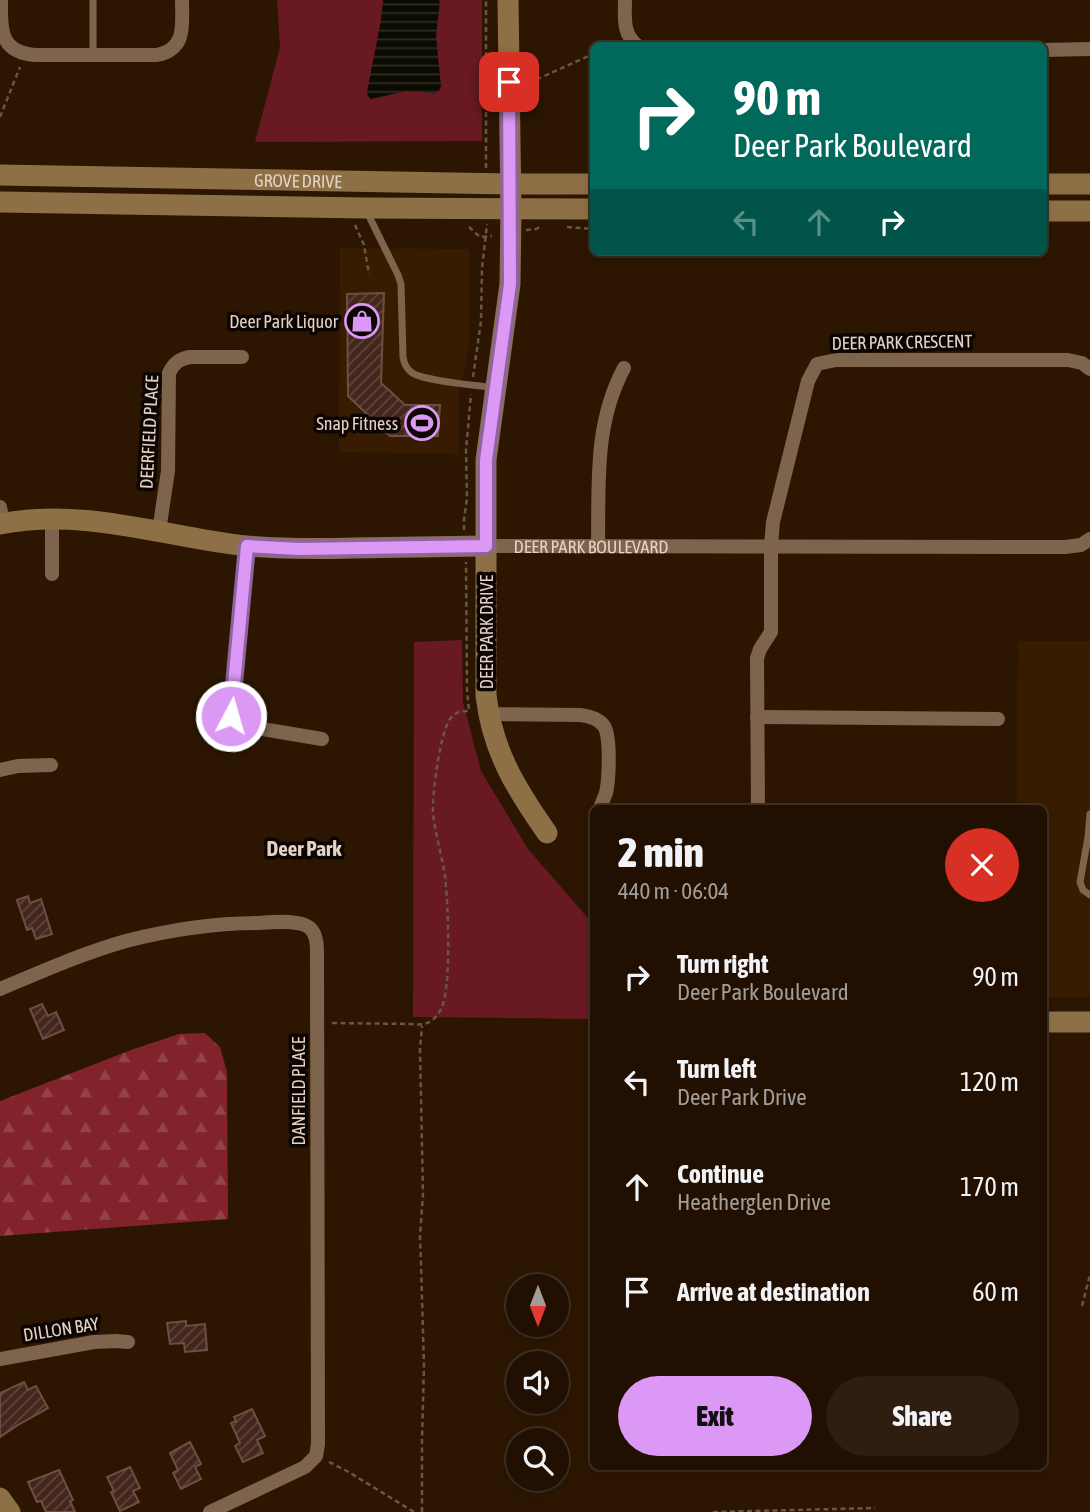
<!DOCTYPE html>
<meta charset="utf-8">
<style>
body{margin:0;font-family:"Asap Condensed",sans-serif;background:#2d1e11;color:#f1f3f6;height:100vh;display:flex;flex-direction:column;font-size:26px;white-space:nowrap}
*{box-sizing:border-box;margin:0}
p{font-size:23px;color:#a29d99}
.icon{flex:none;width:38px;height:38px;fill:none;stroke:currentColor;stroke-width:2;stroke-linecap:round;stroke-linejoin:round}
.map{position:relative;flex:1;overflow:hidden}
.sheet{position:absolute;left:590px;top:805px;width:457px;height:665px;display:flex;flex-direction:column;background:#211002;border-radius:10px;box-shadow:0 4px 10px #0003,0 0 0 2px #3e3024}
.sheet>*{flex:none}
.banner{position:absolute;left:590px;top:42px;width:457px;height:214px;border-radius:10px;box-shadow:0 4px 10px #0003,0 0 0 2px #3e3024;background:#00695c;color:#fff;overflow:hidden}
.needle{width:46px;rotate:180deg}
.tools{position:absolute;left:506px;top:1274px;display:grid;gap:14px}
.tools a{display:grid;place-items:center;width:63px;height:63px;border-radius:50%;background:#211002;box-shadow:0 4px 10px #0003,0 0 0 2px #3e3024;font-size:35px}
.pin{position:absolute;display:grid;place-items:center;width:60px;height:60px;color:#fff;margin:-30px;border-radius:14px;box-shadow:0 4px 10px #0006}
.me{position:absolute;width:77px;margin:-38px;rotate:6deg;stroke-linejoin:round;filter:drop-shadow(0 0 5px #0008)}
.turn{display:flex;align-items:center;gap:24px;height:147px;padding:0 28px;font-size:32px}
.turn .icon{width:91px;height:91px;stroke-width:2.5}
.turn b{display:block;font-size:49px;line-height:60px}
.lanes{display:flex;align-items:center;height:66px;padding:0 28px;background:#0003;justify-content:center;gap:35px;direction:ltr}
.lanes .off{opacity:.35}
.round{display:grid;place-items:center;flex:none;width:74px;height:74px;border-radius:37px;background:#2d1e11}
.overview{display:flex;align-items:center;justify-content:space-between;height:119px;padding:0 28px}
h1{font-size:42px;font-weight:800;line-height:52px}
.action{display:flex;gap:14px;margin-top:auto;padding:14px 28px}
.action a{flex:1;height:80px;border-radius:42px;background:#db99f5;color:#111;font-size:28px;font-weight:800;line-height:80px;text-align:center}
.action a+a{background:#2d1e11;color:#f1f3f6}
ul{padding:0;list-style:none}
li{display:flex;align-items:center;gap:21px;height:105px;padding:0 28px}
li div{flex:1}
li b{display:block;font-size:26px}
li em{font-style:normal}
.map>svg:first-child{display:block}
.built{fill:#371c01}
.forest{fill:url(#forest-firs)}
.park{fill:#681921}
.water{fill:url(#water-rules)}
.building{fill:url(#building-hatch);stroke:#6f4e42;stroke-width:2}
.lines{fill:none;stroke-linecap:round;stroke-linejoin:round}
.path{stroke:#6a5644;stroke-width:2.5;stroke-dasharray:5 3.5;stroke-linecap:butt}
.lane{stroke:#7e644d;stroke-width:7}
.street{stroke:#7e644d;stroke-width:14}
.secondary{stroke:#8e7047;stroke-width:21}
.route-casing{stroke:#8e639f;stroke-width:18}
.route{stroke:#db99f5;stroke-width:12}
.labels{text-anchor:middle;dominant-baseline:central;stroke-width:7;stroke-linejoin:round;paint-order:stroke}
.street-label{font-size:18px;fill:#e2d3c6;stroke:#0d0501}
.poi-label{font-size:18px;fill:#e2d3c6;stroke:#0d0501;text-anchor:end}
.quarter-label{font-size:21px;font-weight:bold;fill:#e2d3c6;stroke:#0d0501}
</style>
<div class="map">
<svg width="1090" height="1512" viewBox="0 0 1090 1512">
<defs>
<pattern id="forest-firs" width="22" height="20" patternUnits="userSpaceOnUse" patternTransform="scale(1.75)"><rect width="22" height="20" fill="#82232c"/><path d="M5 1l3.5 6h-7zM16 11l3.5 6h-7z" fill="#934249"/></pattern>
<pattern id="water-rules" width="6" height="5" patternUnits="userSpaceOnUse" patternTransform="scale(1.75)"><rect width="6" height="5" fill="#0c0b01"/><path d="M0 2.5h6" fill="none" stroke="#2f2e25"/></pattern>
<pattern id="building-hatch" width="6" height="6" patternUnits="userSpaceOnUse" patternTransform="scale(1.75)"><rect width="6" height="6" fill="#44271c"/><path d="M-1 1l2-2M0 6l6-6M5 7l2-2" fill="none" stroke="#5f453c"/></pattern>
</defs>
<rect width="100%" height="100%" fill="#2c1602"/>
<g class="built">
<polygon points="340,248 469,249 470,340 465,367 458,393 458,454 339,452"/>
<polygon points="1018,641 1090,641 1090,997 1043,997 1043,808 1017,808"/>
</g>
<polygon class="forest" points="205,1033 220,1047 227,1072 228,1219 0,1236 0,1101 131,1050 179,1034"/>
<g class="park">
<polygon points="277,0 482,0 482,141 255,142 280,47"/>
<polygon points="462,640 463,702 481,771 528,849 593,924 593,1019 413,1017 414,642"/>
</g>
<polygon class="water" points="383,0 439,0 440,2 436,36 441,86 439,91 434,93 407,91 371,99 368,96 367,92 381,20"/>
<g class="building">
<polygon points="384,293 381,383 405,405 440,405 438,436 390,436 348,396 347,294"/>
<polygon points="28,896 30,903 41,899 52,934 36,939 32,928 27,930 17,900"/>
<polygon points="42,1004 48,1016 56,1012 64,1030 43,1039 30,1009"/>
<polygon points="186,1321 186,1326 205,1324 207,1350 185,1352 184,1343 170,1344 167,1323"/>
<polygon points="24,1382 28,1390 36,1386 48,1408 18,1425 0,1437 0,1393"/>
<polygon points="252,1409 265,1436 257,1440 263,1453 243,1462 235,1446 240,1443 231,1423 236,1421 234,1417"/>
<polygon points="190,1442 201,1464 195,1467 201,1479 181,1489 173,1473 178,1470 170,1453"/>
<polygon points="130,1467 140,1488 133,1491 139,1502 120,1511 111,1492 114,1491 107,1477"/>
<polygon points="59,1470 73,1500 70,1501 75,1512 46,1512 41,1501 37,1502 28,1482"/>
</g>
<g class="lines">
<g class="path">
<polyline points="529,83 593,54"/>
<polyline points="0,117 20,67"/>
<polyline points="486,168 486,0"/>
<polyline points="355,225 364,245 369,274"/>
<polyline points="469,227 480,237 492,236"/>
<polyline points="567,227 593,229"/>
<polyline points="526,230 536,229 540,227"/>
<polyline points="473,377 481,321 482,268 487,224"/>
<polyline points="464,530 464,520 467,498 466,450 471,394"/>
<path d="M332 1023 411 1024C424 1026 434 1023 441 1009 452 988 448 902 445 876 442 855 435 834 433 813 432 795 440 733 450 719 455 712 461 711 469 711L467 689 466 562"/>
<polyline points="1082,1306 1090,1275"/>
<polyline points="329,1462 347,1471 414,1512"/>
<polyline points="422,1512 422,1442 424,1365 421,1264 420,1236 423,1194 420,1049 422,1026"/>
<polyline points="713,1512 875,1508"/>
</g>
<g class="lane">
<polyline points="93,0 93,54"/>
<path d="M366 210 398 275 401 284 403 357C404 363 406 368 411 372 421 381 477 385 494 388"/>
<polyline points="1090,814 1088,837 1080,882 1083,890 1090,895"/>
</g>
<g class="street">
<path d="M1 0C1 31 0 52 35 55H157C187 49 182 24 182 0"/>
<path d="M625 0C625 16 622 35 638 46"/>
<polyline points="1043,50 1090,49"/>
<polyline points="0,507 3,523"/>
<polyline points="52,519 52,574"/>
<path d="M159 531 168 471 169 373C174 363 179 359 190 357H242"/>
<path d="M598 545C599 484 594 424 624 368"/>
<polyline points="247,546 231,716 250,727 322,739"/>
<path id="s1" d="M486 546 1065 547 1081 545 1090 539"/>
<path d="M488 714 580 715C589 716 598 718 604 726 611 737 609 780 606 793 604 798 602 803 600 808"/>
<polyline points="757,717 998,719"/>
<polyline points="0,770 18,766 51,765"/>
<polyline points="758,808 757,658 760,649 771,632 771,546 773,522 808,381 817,364 836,360 1068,360 1082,363 1090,369"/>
<path d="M0 989C41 972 83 953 126 941 169 930 214 923 259 923 272 922 302 919 311 929 316 935 317 943 317 950L318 1444 316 1456 305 1467 210 1512"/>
<polyline points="0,1359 94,1342 116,1341 128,1342"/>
</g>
<g class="secondary">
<path d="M508 0 511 209 510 284 486 460V695C492 750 516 789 547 833"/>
<path id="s2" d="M0 175 510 184H593"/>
<polyline points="1043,184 1090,184"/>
<polyline points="0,202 365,208 593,209"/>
<polyline points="1043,211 1090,211"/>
<path d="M0 524C83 507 165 537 247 546 282 549 318 549 353 548 398 547 442 547 486 546"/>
<polyline points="1043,1022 1090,1022"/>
<polyline points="0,1498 10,1512"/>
</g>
</g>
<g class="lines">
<g class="route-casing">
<polyline id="route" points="231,716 247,546 299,549 486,546 486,460 510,284 509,82"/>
</g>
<use href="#route" class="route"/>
</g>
<defs>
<g id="shop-ring" transform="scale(1.75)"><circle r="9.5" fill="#0d0501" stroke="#db99f5" stroke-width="1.5"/><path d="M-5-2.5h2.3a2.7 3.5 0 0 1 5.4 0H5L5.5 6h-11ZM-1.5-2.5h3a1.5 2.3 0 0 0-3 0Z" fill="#db99f5"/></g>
<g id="stadium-ring" transform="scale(1.75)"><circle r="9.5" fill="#0d0501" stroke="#db99f5" stroke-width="1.5"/><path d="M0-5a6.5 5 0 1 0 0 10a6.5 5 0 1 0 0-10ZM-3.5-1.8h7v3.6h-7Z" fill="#db99f5"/></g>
</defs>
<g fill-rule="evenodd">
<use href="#shop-ring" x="362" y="321"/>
<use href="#stadium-ring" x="422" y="423"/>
</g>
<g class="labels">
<g class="street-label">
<text stroke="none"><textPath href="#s2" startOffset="298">GROVE DRIVE</textPath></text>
<text transform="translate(902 342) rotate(-1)">DEER PARK CRESCENT</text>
<text transform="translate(149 432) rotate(-87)">DEERFIELD PLACE</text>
<text stroke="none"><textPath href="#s1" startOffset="105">DEER PARK BOULEVARD</textPath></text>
<text transform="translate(486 632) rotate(-90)">DEER PARK DRIVE</text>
<text transform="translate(298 1091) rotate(-90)">DANFIELD PLACE</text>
<text transform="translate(61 1329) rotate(-9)">DILLON BAY</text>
</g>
<g class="poi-label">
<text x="338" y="321">Deer Park Liquor</text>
<text x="398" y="423">Snap Fitness</text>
</g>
<g class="quarter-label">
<text x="304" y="848">Deer Park</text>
</g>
</g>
</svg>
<div class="tools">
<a><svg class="needle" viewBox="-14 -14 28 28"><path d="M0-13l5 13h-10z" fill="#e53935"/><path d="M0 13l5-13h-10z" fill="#a29d99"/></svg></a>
<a><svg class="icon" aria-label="sound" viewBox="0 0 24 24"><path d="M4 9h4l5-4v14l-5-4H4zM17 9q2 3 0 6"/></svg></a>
<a><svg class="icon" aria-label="search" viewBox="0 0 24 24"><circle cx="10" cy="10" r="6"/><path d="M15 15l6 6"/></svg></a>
</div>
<div class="pin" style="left:509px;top:82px;background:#d93025"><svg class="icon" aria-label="arrive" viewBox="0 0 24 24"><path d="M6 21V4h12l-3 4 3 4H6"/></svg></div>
<svg class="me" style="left:231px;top:716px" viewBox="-20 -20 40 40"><circle r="17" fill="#db99f5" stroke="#fff" stroke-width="3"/><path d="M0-11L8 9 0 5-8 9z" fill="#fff"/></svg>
<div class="banner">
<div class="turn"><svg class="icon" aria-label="right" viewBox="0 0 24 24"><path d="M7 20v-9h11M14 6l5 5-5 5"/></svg><div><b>90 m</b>Deer Park Boulevard</div></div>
<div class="lanes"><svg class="icon off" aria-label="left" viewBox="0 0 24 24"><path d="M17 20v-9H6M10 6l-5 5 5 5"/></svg><svg class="icon off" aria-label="ahead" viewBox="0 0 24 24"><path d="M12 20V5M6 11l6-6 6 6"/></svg><svg class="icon" aria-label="right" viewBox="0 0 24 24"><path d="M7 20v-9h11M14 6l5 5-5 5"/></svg></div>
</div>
<section class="sheet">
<div class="overview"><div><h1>2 min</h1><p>440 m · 06:04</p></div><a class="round" style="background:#d93025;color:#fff"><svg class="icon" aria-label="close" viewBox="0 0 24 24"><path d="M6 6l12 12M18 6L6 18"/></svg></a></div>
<ul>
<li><svg class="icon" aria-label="right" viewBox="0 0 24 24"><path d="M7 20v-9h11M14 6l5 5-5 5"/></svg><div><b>Turn right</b><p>Deer Park Boulevard</p></div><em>90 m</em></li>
<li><svg class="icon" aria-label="left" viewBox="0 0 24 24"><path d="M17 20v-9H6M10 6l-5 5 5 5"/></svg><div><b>Turn left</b><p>Deer Park Drive</p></div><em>120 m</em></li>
<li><svg class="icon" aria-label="ahead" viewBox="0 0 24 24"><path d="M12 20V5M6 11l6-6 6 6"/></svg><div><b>Continue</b><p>Heatherglen Drive</p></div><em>170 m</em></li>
<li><svg class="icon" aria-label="arrive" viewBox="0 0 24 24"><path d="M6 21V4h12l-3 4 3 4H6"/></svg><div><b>Arrive at destination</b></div><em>60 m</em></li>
</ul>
<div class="action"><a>Exit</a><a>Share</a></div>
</section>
</div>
